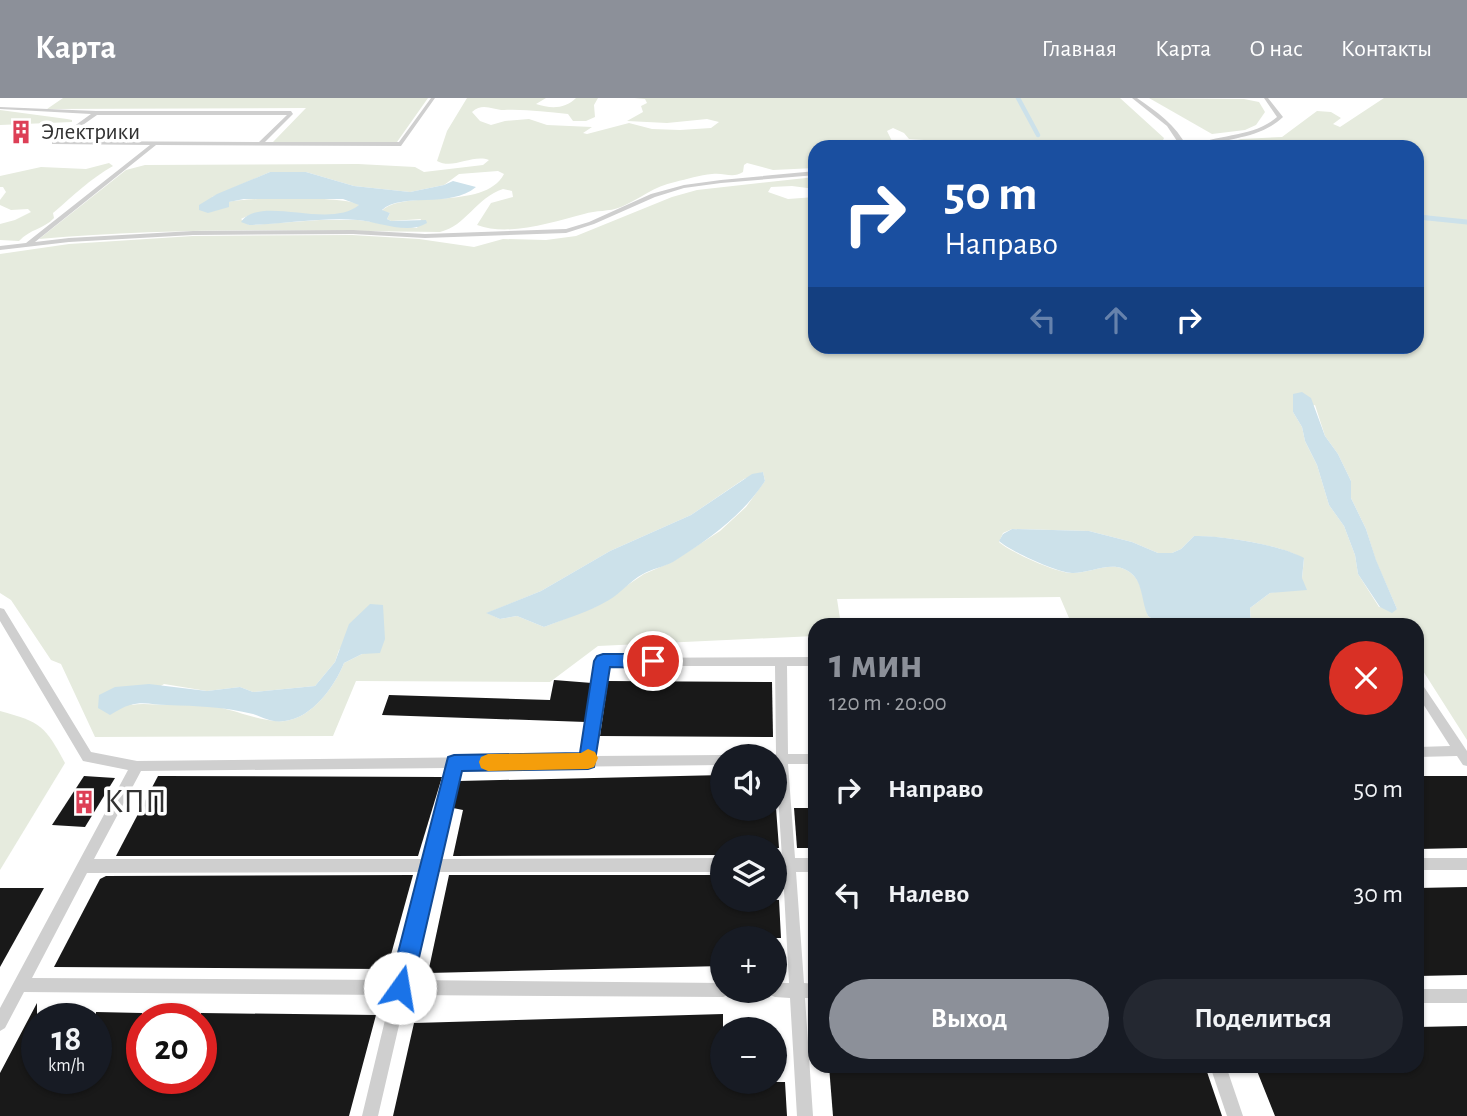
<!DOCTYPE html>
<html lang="ru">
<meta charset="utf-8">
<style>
body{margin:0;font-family:"Alegreya Sans",sans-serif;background:#242831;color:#f1f3f6;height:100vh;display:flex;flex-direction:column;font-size:26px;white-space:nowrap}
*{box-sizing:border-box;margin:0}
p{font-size:23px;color:#9ea1a6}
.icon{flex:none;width:38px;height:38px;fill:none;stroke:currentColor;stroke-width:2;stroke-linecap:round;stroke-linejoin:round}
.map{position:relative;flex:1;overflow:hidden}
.details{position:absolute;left:808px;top:520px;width:616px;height:455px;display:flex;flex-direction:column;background:#171b24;border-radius:21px;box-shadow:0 2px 5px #0004}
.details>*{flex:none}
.top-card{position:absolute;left:808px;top:42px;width:616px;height:214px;border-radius:21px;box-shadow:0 2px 5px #0004;background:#1a4fa0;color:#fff;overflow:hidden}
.fabs{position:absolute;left:710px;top:646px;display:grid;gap:14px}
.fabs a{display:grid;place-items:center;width:77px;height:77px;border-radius:50%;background:#171b24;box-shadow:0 2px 5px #0004;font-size:35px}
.speed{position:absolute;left:21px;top:905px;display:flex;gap:14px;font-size:35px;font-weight:700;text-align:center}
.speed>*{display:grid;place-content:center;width:91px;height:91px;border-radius:50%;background:#171b24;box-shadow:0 2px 5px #0004;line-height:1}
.speed small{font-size:18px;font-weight:400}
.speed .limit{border:10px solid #d22;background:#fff;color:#111}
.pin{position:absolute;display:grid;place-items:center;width:60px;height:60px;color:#fff;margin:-30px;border:4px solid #fff;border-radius:50%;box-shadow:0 2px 7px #0007}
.me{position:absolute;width:77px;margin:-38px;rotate:13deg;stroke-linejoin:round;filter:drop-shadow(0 0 5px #0008)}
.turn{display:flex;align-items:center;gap:24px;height:147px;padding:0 21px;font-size:32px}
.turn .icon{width:91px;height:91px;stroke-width:2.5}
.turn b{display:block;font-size:49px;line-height:60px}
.lanes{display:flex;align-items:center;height:66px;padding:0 21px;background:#0003;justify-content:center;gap:35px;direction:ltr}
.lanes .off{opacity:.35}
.round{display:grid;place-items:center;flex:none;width:74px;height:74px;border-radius:37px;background:#242831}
.summary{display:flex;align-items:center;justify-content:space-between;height:119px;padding:0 21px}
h1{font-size:42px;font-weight:700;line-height:52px;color:#8c9099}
.cta{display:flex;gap:14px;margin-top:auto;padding:14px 21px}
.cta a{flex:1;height:80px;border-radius:42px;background:#8c9099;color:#fff;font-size:28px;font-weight:700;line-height:80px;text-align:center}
.cta a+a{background:#242831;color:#f1f3f6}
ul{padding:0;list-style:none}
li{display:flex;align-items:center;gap:21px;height:105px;padding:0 21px}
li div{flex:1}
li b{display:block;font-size:26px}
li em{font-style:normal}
header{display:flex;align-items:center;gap:42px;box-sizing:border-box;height:98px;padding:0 35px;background:#8c9099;color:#fff}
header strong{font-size:33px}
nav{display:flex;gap:38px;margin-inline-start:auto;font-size:24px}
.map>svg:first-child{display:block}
.green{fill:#e6ebde;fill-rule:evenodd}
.water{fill:#cce1ea}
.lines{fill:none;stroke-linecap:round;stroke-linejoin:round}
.stream-far1{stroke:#cce1ea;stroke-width:4.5}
.stream{stroke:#cce1ea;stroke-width:5}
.building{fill:#191919}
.service{fill:#cfcfcf;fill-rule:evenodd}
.route{fill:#1a73e8;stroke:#114b97;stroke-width:2}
.slow{fill:#f59e0b}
.labels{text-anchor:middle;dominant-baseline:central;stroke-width:7;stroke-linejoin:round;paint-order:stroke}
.far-poi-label{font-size:23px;fill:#323232;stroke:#fff;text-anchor:start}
.near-poi-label{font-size:33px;fill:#323232;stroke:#fff;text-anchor:start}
</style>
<header>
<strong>Карта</strong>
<nav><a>Главная</a><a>Карта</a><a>О нас</a><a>Контакты</a></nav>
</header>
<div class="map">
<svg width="1467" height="1018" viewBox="0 0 1467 1018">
<rect width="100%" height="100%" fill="#fff"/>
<g class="green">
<polygon points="63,0 428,0 397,44 273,44 306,10 47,11"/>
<path d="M467 0H546L536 6C551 11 565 11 576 0H598L594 7 595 19 586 23H573L568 16C546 14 526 11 504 12 492 12 483 4 472 14L480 23 491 27 505 23 529 21 547 27 592 29 583 35 587 36 629 25 652 31 680 32 711 30 719 24 707 21 667 25 627 23 643 14 641 8 647 5 645 1 634 0H1120L1164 40 1160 49H1031L909 41 904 35 893 30 887 33 893 45 899 49H816L815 70 773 72 747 65 744 67 743 74C732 81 724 74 712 76 700 77 687 81 675 84 654 88 640 101 621 109 609 114 596 112 584 116 552 124 509 139 477 127L491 105 513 99 512 93 503 91C477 99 466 128 440 134 306 132 173 129 39 141L126 72 145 67 358 66 415 69 424 74 483 67 489 62C472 56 453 72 437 63L447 33ZM498 73 504 76C484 114 401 91 382 113L390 115 387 121 391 123 421 121 417 130 358 122H320L249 127 241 121C278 101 327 134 360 107 348 98 246 99 229 104L227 107 212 99 270 74H306L354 88 410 94 444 87 459 76Z"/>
<polygon points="1149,0 1244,1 1259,4 1265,14 1256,27 1245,32 1212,36"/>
<path d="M1384 0H1467V642L1418 565V527H1251L1250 510 1270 495 1291 491 1302 480 1304 461C1279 446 1224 438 1194 438L1181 451 1172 455H1158L1132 444 1089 433 1012 431 1003 435 999 444C1010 454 1059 476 1073 475 1093 475 1116 459 1134 478 1143 487 1144 506 1148 518L1161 527H1072L1060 499 837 501 841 527H816L815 538 598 548 550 584 356 583 333 638 95 639 61 566 51 562 11 502 0 495V156L69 146 193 138 352 137 419 141 474 149 503 141 546 142 576 138 672 99 697 92 815 79V91L792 88 771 89 768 94 788 101 815 99 816 248H1418V49H1213L1241 41 1282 39 1317 13 1331 14 1341 20 1333 26 1340 29ZM1315 307 1325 338 1338 356 1351 383V400L1366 431 1376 463 1397 511 1379 509 1358 476 1355 457 1344 428 1329 407 1317 367 1305 343 1302 329 1293 314ZM763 374 765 383 746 409 720 433 672 464 644 476 595 509 544 529 517 518 500 521 487 515 541 493 610 453 691 417 744 381ZM383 508V519L362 556 344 565C335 588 312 620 285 623 268 625 239 614 222 610 204 606 186 607 168 607 155 607 144 605 131 607L164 586 207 593 240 589 253 594 315 588 335 564 339 552Z"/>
<polygon points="0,12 67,21 72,22 72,24 0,27"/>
<path d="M109 65 113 68C90 81 73 98 53 115L54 120C44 131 30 131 19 143L0 142V126L15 122 31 114 28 111 11 112 0 107V102L6 94 3 89H0V78L41 69 86 71Z"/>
<path d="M0 613C41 624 45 628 65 665L0 772Z"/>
</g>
<g class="water">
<path d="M270 74H306L354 88 410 94 444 87 453 83 476 89C450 111 401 94 382 112L390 115 387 121 391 123 426 122 427 125C408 137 379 124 358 122 322 119 286 126 249 127L241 124C260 96 329 132 359 107L343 101H244L229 104V109L208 115 199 112V107L217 96Z"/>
<polygon points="1302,294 1311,300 1325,338 1338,356 1351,383 1351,400 1366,431 1376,462 1397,511 1392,515 1380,509 1358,476 1355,457 1344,428 1329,407 1317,367 1305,343 1302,329 1293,314 1293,296"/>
<path d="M763 374 765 383C741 419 709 441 673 464 663 469 652 471 643 476 630 483 621 495 609 502 589 514 565 521 544 529L517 518 500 521 486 515 541 493 610 453 691 417 752 376Z"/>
<path d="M1012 431 1089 433 1132 444 1158 455H1172L1181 451 1194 438C1222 437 1280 447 1304 460L1302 480 1307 492 1270 495 1250 510 1251 527H1161L1148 518C1142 506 1143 488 1134 478 1116 459 1093 475 1073 475 1059 476 1010 453 999 443L1003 436Z"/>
<path d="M370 506 383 507 385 541 380 555 362 556 344 565C335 588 312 620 285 623 272 625 264 620 253 616 225 609 197 608 167 607 154 607 143 603 130 607 123 609 117 613 110 617L98 610 99 597 115 589 149 586 207 593 240 589 253 594 315 588 335 564 349 526Z"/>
</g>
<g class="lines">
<g class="stream-far1">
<polyline points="1018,0 1038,37"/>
<polyline points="1418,119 1428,120"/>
</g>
<polyline class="stream" points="1418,119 1467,124"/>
</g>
<g class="building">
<polygon points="554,582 592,585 586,624 382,617 389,597 550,602"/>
<polygon points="608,583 772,584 773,639 600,638"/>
<polygon points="723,677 723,710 776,710 779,750 723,749 723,757 453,758 463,712 453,710 459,683"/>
<polygon points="84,678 115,680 85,729 52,727"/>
<polygon points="158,678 164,678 442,679 418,758 116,758"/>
<polygon points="1418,678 1467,678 1467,750 1418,751"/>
<polygon points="794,710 816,710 816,750 797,750"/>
<polygon points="413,777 387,871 54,869 100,781 106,778"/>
<polygon points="449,777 723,777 723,802 779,802 781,840 723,840 723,868 428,875"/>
<polygon points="1467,789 1467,877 1418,878 1418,790"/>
<polygon points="0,790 44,790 0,869"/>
<polygon points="37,905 37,980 96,980 96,914 142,915 142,980 201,980 201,915 376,917 349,1018 0,1018 0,975"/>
<polygon points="723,916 723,984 785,984 787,1018 393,1018 414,925"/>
<polygon points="1467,928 1467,1018 1275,1018 1255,968 1418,968 1418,929"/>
<polygon points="829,968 1205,968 1222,1018 833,1018"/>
</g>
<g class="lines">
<g class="service">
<path d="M431 0H435L401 48 156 47 35 144 69 140 193 133 353 132 425 136 566 131 589 124 651 96 684 87 721 82 816 73V77L721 85 684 90 655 99 594 126 566 135 425 140 353 136 193 137 69 144 0 152V148L26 145 150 47 52 46V44L91 16 0 11V9L96 13H291L293 16 265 44H399ZM97 17H287L259 44 60 43Z"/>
<path d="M1132 0H1137C1157 14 1176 27 1187 49H1181L1167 28Z"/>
<path d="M1264 0H1268L1283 19C1260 41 1227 40 1198 49H1190C1218 35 1253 40 1277 19Z"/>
<path d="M0 510 4 511 91 654 137 663 583 658 598 560 816 559V568H787L788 656H816V666H788L795 760H816V774H796L804 885 816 886V900H805L813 1018H797L790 900 775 899 770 897 768 892H775V885H789L783 774H775V760H782L776 666 775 658H773L776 656 775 568H607L595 658 723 657 727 658H723V667L459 670 438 761 723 760V774H435L410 882 723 885V892H730L728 897 723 899 406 897 378 1018H362L391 897 24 894 5 930 0 933V910L128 672 83 663 0 523ZM447 670 425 761H94L141 673ZM421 774 395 882 32 880 87 775Z"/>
<polygon points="1418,584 1422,586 1467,653 1467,668 1463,667 1457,658 1418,659 1418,649 1450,648 1418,598"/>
<rect x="1418" y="760" width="49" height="12"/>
<rect x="1418" y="891" width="49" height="14"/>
<polygon points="1210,968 1226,968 1243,1018 1227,1018"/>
</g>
</g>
<polygon class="route" points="603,556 653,556 659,558 662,563 659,568 653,570 610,569 594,669 588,671 462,673 412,890 408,897 400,901 393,897 389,890 448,659 454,657 580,655 594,563 597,558"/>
<polygon class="slow" points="588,651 595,654 598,660 594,669 588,671 488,673 481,670 479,664 481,659 488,656 581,655"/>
<defs>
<g id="building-bare" transform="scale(1.89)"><path d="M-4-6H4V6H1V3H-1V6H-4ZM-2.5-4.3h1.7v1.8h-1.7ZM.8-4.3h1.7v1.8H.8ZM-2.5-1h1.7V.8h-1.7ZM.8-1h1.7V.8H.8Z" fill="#dd3f56" stroke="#fff" stroke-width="2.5" paint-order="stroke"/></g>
</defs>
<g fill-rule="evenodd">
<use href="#building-bare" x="21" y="34"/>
<use href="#building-bare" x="84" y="704"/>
</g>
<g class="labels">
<g class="far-poi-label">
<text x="41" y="34">Электрики</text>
</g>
<g class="near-poi-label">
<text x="104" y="704">КПП</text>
</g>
</g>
</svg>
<div class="fabs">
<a><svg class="icon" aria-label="sound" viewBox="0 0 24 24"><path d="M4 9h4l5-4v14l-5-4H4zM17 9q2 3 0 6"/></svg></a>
<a><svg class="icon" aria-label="layers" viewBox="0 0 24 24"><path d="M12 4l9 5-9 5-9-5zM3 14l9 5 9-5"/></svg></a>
<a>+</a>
<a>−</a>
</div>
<div class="speed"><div>18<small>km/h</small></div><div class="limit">20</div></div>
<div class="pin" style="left:653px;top:563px;background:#d93025"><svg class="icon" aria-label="arrive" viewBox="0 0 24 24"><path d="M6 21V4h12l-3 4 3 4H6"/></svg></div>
<svg class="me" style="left:400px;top:890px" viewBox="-20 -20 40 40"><circle r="19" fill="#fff"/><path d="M0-13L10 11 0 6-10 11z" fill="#1a73e8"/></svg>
<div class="top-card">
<div class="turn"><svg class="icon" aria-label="right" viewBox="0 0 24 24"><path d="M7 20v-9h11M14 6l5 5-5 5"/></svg><div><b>50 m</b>Направо</div></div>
<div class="lanes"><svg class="icon off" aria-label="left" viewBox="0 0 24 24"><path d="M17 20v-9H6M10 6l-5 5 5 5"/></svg><svg class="icon off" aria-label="ahead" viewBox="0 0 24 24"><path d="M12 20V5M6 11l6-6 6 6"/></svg><svg class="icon" aria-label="right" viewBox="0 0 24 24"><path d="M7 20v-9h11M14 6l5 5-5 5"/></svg></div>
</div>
<section class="details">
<div class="summary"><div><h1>1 мин</h1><p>120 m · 20:00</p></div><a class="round" style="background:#d93025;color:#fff"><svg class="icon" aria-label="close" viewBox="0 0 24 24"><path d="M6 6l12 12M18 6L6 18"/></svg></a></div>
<ul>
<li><svg class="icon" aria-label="right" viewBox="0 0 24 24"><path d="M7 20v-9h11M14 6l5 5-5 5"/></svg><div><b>Направо</b></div><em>50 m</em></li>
<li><svg class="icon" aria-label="left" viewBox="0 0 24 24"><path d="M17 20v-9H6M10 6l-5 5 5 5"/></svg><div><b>Налево</b></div><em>30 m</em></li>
</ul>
<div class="cta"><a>Выход</a><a>Поделиться</a></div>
</section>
</div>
